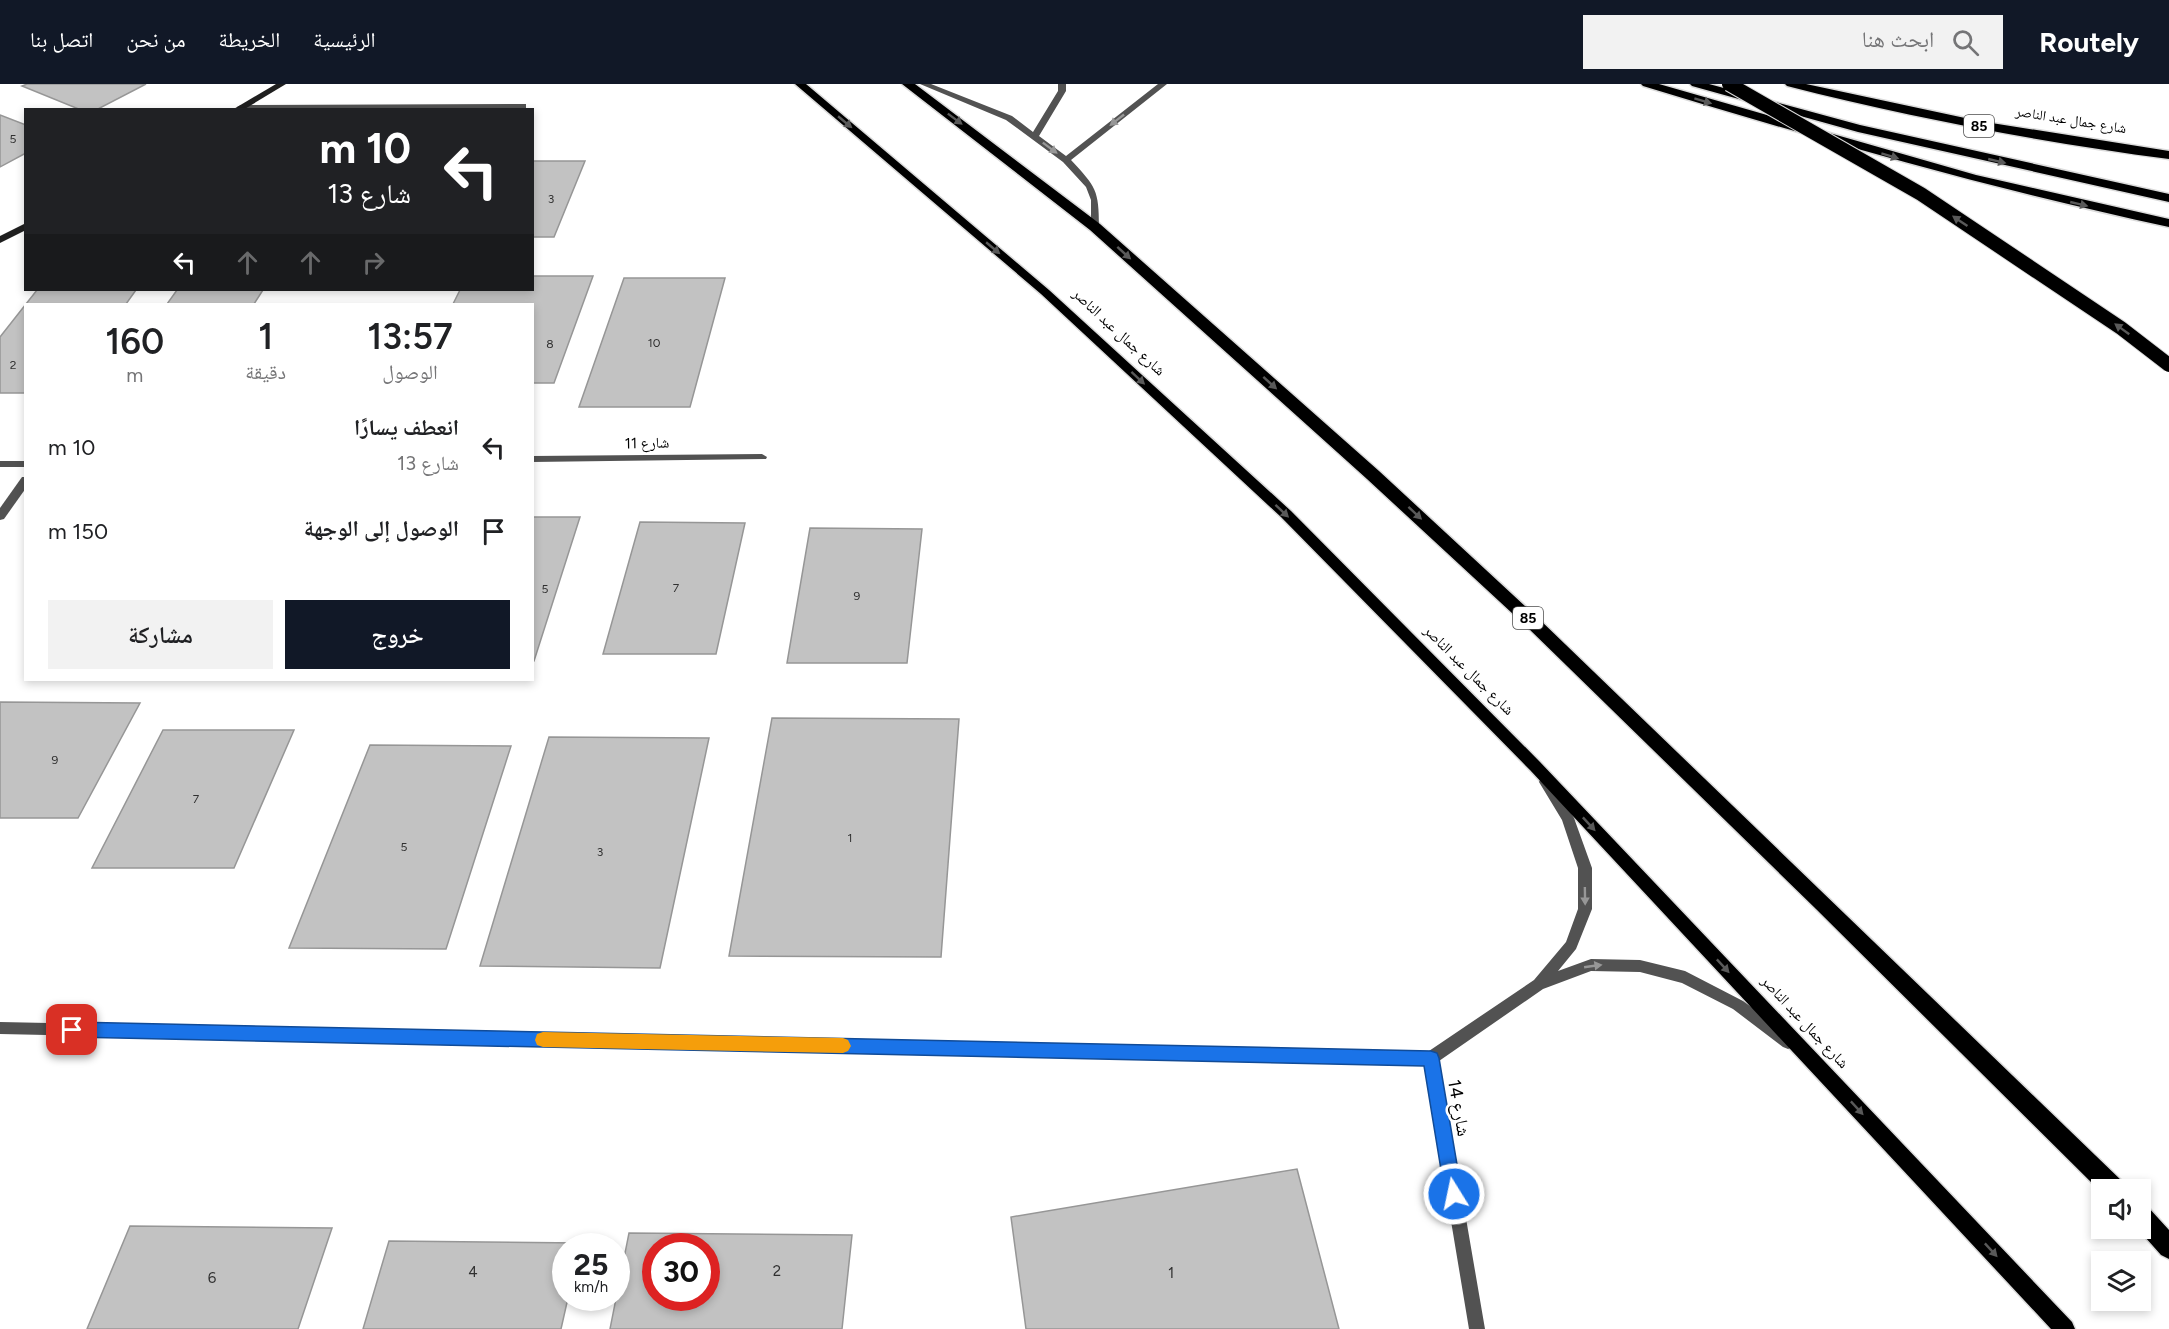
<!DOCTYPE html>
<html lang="ar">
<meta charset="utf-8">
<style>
body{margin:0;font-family:Figtree,"Noto Naskh Arabic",sans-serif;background:#f2f2f2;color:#202124;direction:rtl;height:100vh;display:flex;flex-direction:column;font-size:22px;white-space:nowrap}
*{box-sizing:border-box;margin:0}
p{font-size:20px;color:#757577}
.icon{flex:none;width:33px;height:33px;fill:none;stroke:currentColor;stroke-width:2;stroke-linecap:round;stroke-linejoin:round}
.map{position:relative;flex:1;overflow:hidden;direction:ltr}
.sheet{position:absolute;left:24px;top:219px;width:510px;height:378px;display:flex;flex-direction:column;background:#fff;border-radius:0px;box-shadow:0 3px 9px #0003;direction:rtl}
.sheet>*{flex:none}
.top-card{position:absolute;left:24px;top:24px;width:510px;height:183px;border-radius:0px;box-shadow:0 3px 9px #0003;direction:rtl;background:#202124;color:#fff;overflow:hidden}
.buttons{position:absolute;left:2091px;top:1095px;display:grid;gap:12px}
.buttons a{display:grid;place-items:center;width:60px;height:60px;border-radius:0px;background:#fff;box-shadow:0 3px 9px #0003;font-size:30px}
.speed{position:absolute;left:552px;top:1149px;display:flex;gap:12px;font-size:30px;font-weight:700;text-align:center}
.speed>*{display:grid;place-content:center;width:78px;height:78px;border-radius:50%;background:#fff;box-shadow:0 3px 9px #0003;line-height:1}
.speed small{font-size:15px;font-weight:400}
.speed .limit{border:9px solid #d22;background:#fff;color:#111}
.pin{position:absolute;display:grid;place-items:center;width:51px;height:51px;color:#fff;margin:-26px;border-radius:12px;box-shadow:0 3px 9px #0006}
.me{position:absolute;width:66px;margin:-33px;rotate:350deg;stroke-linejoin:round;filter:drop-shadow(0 0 4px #0008)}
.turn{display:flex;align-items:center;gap:21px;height:126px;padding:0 24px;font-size:27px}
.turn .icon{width:78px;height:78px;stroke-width:2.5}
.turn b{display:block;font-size:42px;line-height:51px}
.lanes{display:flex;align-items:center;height:57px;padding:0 24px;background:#0003;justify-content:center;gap:30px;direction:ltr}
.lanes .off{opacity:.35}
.eta{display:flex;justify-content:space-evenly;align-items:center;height:102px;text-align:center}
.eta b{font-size:36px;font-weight:600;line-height:42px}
.button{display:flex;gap:12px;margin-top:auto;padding:12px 24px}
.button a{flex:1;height:69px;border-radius:0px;background:#111827;color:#fff;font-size:24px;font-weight:600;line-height:69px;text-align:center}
.button a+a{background:#f2f2f2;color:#202124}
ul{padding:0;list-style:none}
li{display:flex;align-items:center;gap:18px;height:84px;padding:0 24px}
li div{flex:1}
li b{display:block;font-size:22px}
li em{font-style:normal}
header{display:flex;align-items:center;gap:36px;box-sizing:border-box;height:84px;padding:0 30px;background:#111827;color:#fff}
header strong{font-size:28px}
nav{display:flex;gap:33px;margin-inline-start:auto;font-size:21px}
.search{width:420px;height:54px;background:#f2f2f2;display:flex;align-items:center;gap:15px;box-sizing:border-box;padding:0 21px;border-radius:0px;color:#757577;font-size:22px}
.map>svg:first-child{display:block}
.building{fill:#c2c2c2;stroke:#969696;stroke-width:1.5;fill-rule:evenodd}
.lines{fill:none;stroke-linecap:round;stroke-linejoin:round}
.primary-casing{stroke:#dbdbdb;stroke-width:3}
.highway-casing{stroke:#dbdbdb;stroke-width:3}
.lane{fill:#525252;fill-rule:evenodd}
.street{fill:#525252;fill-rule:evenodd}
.secondary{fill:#1f1f1f;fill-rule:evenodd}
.primary{fill:#000;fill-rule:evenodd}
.highway{fill:#000;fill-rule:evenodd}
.highway-bridge-casing{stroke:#dbdbdb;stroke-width:16;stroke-linecap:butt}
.highway-bridge{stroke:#000;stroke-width:14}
.oneway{fill:#595959}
.oneway2{fill:#979797}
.route{fill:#1a73e8;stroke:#114b97;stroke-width:1.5}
.slow{fill:#f59e0b}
.labels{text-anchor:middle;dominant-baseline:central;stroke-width:5;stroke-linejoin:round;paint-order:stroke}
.number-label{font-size:12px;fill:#303030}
.far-street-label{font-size:14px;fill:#000;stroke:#fff}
.shield{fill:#fff;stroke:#4c4c4c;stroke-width:1.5}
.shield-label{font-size:14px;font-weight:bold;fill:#000}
.street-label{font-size:15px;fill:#000;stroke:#fff}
.near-number-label{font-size:15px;fill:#303030}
.near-street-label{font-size:18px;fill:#000;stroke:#fff}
</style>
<header>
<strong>Routely</strong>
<div class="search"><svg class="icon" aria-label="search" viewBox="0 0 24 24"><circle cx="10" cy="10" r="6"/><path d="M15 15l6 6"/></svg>ابحث هنا</div>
<nav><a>الرئيسية</a><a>الخريطة</a><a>من نحن</a><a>اتصل بنا</a></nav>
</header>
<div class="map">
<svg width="2169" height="1245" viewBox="0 0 2169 1245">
<rect width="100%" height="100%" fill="#fff"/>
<g class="building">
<polygon points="27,0 146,0 96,26 81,26 22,2"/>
<polygon points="0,31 26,41 26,69 0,83"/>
<polygon points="532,77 585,77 554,153 532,153"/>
<polygon points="532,192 593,192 554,299 532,299 532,220 453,220 460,206 532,206"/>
<polygon points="624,194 725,194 690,323 579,323"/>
<polygon points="37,206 136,206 126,220 26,220 26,309 0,309 0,253"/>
<polygon points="177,206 263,206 254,220 167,220"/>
<polygon points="532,433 580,433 534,577 532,577"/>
<polygon points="640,438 745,439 716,570 603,570"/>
<polygon points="810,444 922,445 907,579 787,579"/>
<polygon points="0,618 140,619 78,734 0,734"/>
<polygon points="772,634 959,635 941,873 729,872"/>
<polygon points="163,646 294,646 234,784 92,784"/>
<polygon points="549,653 709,654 660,884 480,882"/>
<polygon points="370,661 511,662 446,865 289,864"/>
<polygon points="1297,1085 1339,1245 1026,1245 1011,1133"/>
<polygon points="130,1142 332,1144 298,1245 87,1245"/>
<path d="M629 1149 852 1151 842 1245H610ZM656 1162H706V1214H656Z"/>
<polygon points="389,1157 580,1159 579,1162 566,1162 566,1214 568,1214 561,1245 363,1245"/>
</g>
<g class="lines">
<g class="primary-casing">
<polygon id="primary" points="795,0 806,0 1049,206 1291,427 1540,678 2072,1238 2075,1245 2051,1245 1530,686 1281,433 1041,210"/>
</g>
<g class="highway-casing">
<g id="highway">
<polygon points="902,0 915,0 1100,140 1379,387 1538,534 2123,1098 2126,1106 2102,1106 2102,1109 1816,825 1526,542 1367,395 1090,146"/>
<path d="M1641 0H1659L1976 91 2169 135V143C1991 105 1817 55 1643 2Z"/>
<polygon points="1690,0 1709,0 1860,41 2169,110 2169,118 1858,48 1692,2"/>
<path d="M1785 0H1806L1979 37 2169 67V75C2040 58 1913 34 1787 2Z"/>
<polygon points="2140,1120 2148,1123 2169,1146 2169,1175 2161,1171 2137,1144 2140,1144"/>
</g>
</g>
<path class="lane" d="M920 0H931L1012 32 1033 48 1058 7V0H1066V7L1039 52 1066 72 1158 0H1167L1071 76C1096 103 1099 106 1099 143L1095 146 1091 143V116L1086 103 1063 78 1006 36Z"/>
<g class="street">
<polygon points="523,20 526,20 526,24 241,25 237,23 241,21"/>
<polygon points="762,370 767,373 766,375 532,378 532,372"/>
<rect x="0" y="377" width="26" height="6"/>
<polygon points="22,393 26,393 26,404 4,435 0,436 0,424"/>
<polygon points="1545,693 1549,694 1574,734 1592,784 1592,825 1576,865 1558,887 1591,875 1640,876 1685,887 1743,917 1793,953 1795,958 1793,963 1788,965 1783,963 1733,925 1682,899 1640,888 1591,887 1543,905 1439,977 1485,1245 1469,1245 1425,981 0,950 0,938 1429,967 1534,896 1566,858 1578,825 1578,784 1562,736 1539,698 1541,694"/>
</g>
<g class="secondary">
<polygon points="276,0 286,0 243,26 232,26"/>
<polygon points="26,139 26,146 0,159 0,152"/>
</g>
<use href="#primary" class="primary"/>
<use href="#highway" class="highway"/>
<g class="highway-bridge-casing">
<polyline id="highway-bridge" points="1729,0 1921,110 2121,244 2169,281"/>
</g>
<use href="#highway-bridge" class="highway-bridge"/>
</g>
<defs><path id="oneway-solid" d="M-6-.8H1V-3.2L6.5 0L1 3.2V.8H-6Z" transform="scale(1.5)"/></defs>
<g class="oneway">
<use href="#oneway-solid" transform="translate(1703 17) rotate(17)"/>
<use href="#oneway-solid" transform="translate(955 35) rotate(37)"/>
<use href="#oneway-solid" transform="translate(845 38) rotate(40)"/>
<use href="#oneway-solid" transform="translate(1890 72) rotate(17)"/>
<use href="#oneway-solid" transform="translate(1997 77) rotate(13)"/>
<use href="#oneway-solid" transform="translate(2079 120) rotate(13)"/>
<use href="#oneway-solid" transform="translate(1960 137) rotate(-146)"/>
<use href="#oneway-solid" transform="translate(993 164) rotate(40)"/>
<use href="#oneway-solid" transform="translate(1124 169) rotate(42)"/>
<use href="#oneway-solid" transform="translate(2122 245) rotate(-144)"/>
<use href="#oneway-solid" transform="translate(1138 294) rotate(43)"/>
<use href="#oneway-solid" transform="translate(1270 299) rotate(42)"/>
<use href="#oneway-solid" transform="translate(1282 427) rotate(43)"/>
<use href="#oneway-solid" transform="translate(1415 429) rotate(43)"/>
<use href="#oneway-solid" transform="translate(1589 740) rotate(47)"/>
<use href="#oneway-solid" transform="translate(1723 882) rotate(47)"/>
<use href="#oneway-solid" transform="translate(1857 1024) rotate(47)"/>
<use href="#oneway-solid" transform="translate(1991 1166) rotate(47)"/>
</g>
<g class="oneway2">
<use href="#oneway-solid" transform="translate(1117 36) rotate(142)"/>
<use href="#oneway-solid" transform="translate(1050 64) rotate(37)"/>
<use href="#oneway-solid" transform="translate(1585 812) rotate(89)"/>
<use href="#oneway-solid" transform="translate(1593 882) rotate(-8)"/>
</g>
<polygon class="route" points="72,938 1431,967 1437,969 1439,974 1462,1110 1460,1116 1454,1118 1448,1116 1445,1110 1424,982 72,953 66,951 63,946 66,940"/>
<polygon class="slow" points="543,948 843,954 848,956 851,962 848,967 843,969 543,963 537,961 535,956 537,950"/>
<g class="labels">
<g class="number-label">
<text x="13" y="55">5</text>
<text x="551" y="115">3</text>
<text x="654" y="259">10</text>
<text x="550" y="260">8</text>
<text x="13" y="281">2</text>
<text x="676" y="504">7</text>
<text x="545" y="505">5</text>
<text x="857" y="512">9</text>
<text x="55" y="676">9</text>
<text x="196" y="715">7</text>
<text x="850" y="754">1</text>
<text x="404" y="763">5</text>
<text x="600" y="768">3</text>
</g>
<g class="far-street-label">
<text transform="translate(2071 36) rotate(9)">شارع جمال عبد الناصر</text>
</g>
<g class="shield">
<rect x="1964" y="31" width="30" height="22" rx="4.5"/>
<rect x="1513" y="523" width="30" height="22" rx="4.5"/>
</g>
<g class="shield-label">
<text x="1979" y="42">85</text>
<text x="1528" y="534">85</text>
</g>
<g class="street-label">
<text transform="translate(1119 248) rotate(43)">شارع جمال عبد الناصر</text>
<text transform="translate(647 359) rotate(-1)">شارع 11</text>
<text transform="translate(1469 586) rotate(45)">شارع جمال عبد الناصر</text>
<text transform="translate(1805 938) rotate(47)">شارع جمال عبد الناصر</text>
</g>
<g class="near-number-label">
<text x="777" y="1187">2</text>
<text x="473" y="1188">4</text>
<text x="1171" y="1189">1</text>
<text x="212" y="1194">6</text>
</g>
<g class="near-street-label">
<text transform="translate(1459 1024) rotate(80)">شارع 14</text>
</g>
</g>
</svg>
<div class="buttons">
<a><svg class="icon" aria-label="sound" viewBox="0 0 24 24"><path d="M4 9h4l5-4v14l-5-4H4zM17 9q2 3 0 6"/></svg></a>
<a><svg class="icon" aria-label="layers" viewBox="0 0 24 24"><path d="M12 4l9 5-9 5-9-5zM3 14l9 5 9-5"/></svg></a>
</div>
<div class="speed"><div>25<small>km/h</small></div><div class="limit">30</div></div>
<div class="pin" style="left:72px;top:946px;background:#d93025"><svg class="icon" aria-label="arrive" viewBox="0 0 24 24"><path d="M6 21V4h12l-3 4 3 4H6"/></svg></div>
<svg class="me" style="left:1454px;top:1110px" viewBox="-20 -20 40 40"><circle r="17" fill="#1a73e8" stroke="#fff" stroke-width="3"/><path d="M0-11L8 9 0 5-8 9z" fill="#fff"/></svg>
<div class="top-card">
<div class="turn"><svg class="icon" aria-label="left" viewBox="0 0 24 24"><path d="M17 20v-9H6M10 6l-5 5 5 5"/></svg><div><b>10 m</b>شارع 13</div></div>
<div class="lanes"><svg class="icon" aria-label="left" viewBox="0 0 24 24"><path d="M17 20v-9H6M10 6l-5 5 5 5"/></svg><svg class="icon off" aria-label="ahead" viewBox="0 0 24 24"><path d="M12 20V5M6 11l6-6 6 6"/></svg><svg class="icon off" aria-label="ahead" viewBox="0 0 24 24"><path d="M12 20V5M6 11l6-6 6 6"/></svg><svg class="icon off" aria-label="right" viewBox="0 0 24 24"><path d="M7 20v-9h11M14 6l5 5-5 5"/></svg></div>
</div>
<section class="sheet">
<div class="eta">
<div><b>13:57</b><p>الوصول</p></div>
<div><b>1</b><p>دقيقة</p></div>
<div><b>160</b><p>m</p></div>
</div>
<ul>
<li><svg class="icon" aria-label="left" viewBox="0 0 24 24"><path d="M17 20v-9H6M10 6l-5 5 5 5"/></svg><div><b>انعطف يسارًا</b><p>شارع 13</p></div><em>10 m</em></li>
<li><svg class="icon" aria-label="arrive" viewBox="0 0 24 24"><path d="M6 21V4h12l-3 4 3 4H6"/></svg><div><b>الوصول إلى الوجهة</b></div><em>150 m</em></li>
</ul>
<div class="button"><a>خروج</a><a>مشاركة</a></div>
</section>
</div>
